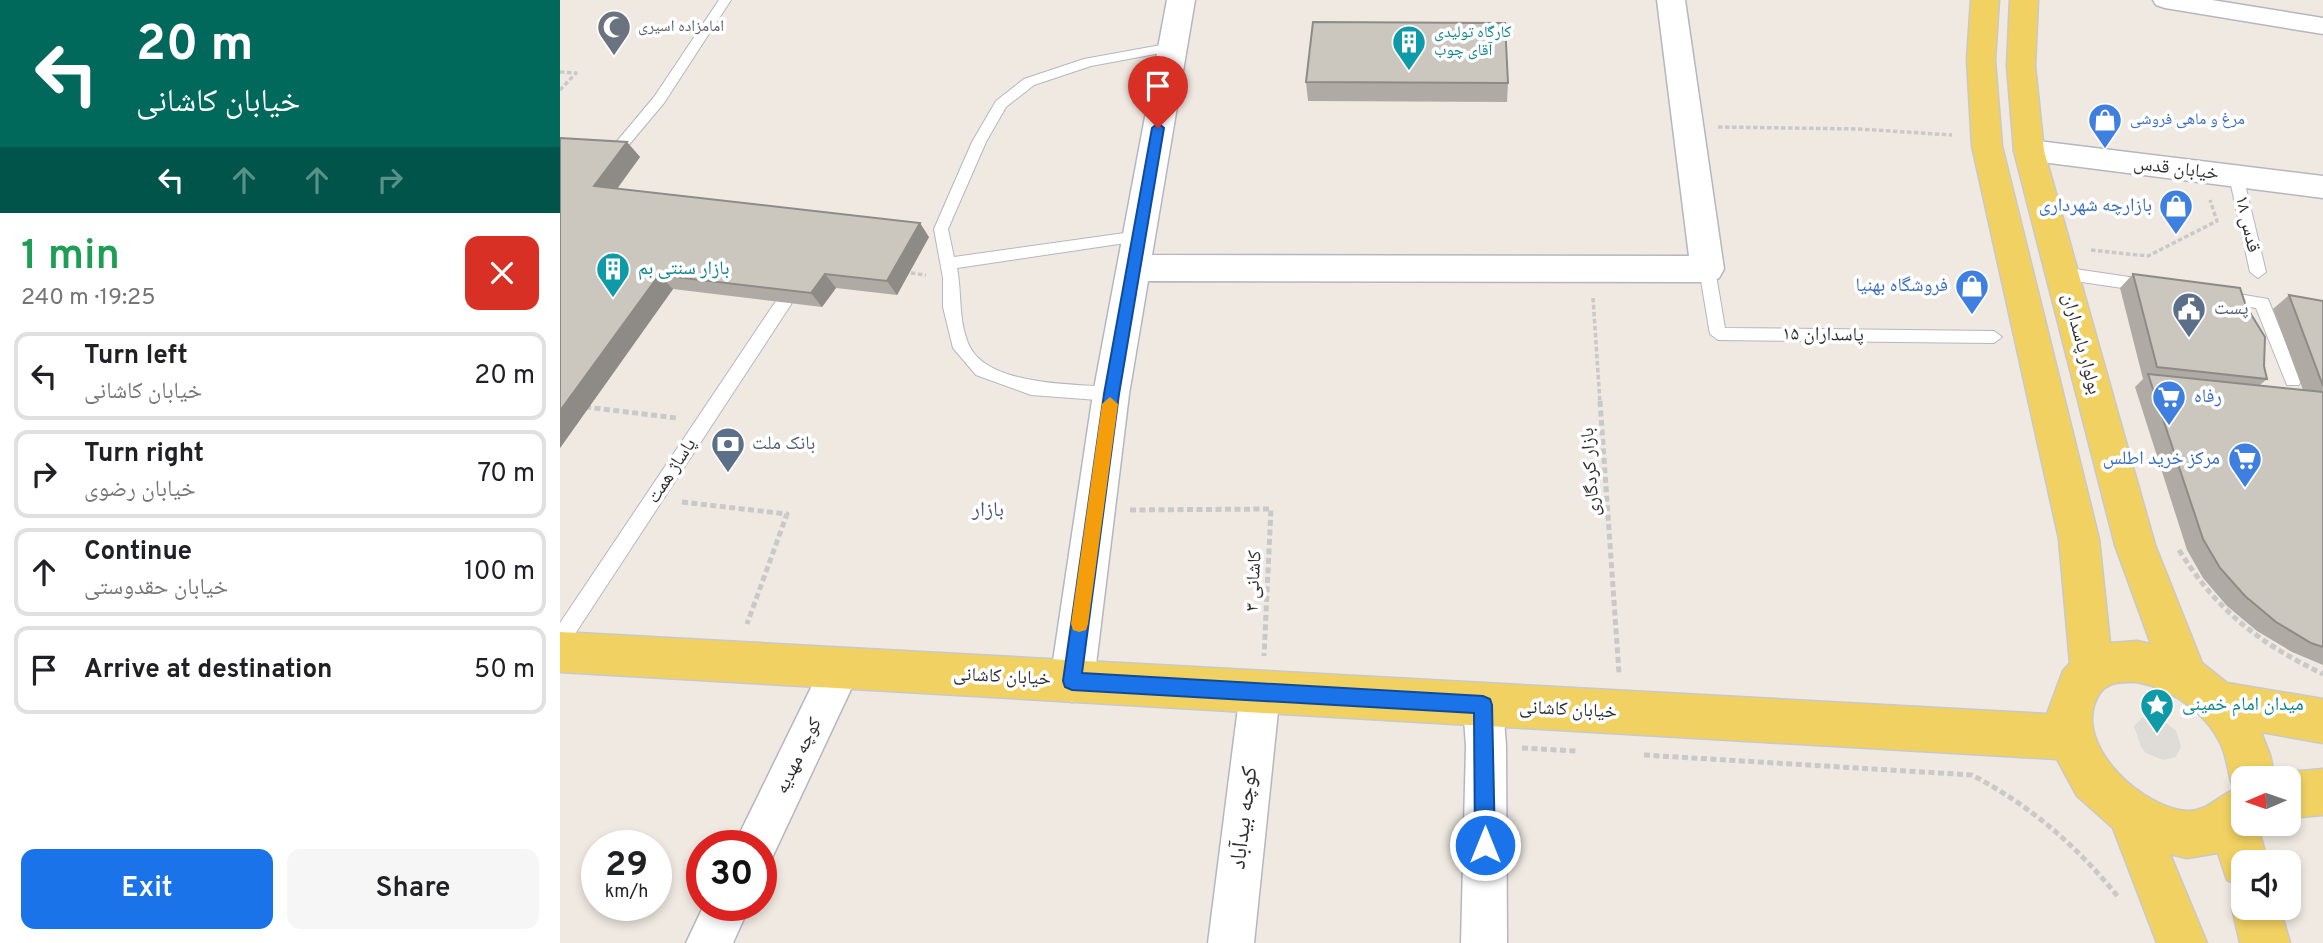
<!DOCTYPE html>
<meta charset="utf-8">
<style>
body{margin:0;font-family:Overpass,"Noto Naskh Arabic",sans-serif;background:#f6f6f6;color:#202124;height:100vh;display:flex;flex-direction:column;font-size:26px;white-space:nowrap}
*{box-sizing:border-box;margin:0}
p{font-size:23px;color:#757577}
.icon{flex:none;width:38px;height:38px;fill:none;stroke:currentColor;stroke-width:2;stroke-linecap:round;stroke-linejoin:round}
.map{position:relative;flex:1;overflow:hidden}
.details{display:flex;flex-direction:column;background:#fff;width:560px}
.details>*{flex:none}
.hud{background:#00695c;color:#fff;overflow:hidden}
.needle{width:46px;rotate:268deg}
.fabs{position:absolute;left:1671px;top:766px;display:grid;gap:14px}
.fabs a{display:grid;place-items:center;width:70px;height:70px;border-radius:14px;background:#fff;box-shadow:0 4px 10px #0003;font-size:35px}
.speed{position:absolute;left:21px;top:830px;display:flex;gap:14px;font-size:35px;font-weight:700;text-align:center}
.speed>*{display:grid;place-content:center;width:91px;height:91px;border-radius:50%;background:#fff;box-shadow:0 4px 10px #0003;line-height:1}
.speed small{font-size:18px;font-weight:400}
.speed .limit{border:10px solid #d22;background:#fff;color:#111}
.pin{position:absolute;display:grid;place-items:center;width:60px;height:60px;color:#fff;margin:-72px -30px;border-radius:50% 50% 50% 0;rotate:-45deg;box-shadow:0 0 7px #0007}
.pin .icon{rotate:45deg}
.me{position:absolute;width:77px;margin:-38px;rotate:0deg;stroke-linejoin:round;filter:drop-shadow(0 0 5px #0008)}
.turn{display:flex;align-items:center;gap:24px;height:147px;padding:0 21px;font-size:32px}
.turn .icon{width:91px;height:91px;stroke-width:2.5}
.turn b{display:block;font-size:49px;line-height:60px}
.lanes{display:flex;align-items:center;height:66px;padding:0 21px;background:#0003;justify-content:center;gap:35px;direction:ltr}
.lanes .off{opacity:.35}
.round{display:grid;place-items:center;flex:none;width:74px;height:74px;border-radius:14px;background:#f6f6f6}
.headline{display:flex;align-items:center;justify-content:space-between;height:119px;padding:0 21px}
h1{font-size:42px;font-weight:600;line-height:52px;color:#1e9e55}
.cta{display:flex;gap:14px;margin-top:auto;padding:14px 21px}
.cta a{flex:1;height:80px;border-radius:14px;background:#1a73e8;color:#fff;font-size:28px;font-weight:600;line-height:80px;text-align:center}
.cta a+a{background:#f6f6f6;color:#202124}
ul{padding:0;list-style:none}
li{display:flex;align-items:center;gap:21px;height:88px;margin:0 14px 10px;padding:0 7px;border:4px solid #e0e0e0;border-radius:14px}
li div{flex:1}
li b{display:block;font-size:26px}
li em{font-style:normal}
main{display:flex;flex:1;min-height:0}
.map>svg:first-child{display:block}
.plaza{fill:#dfdcd8}
.lines{fill:none;stroke-linecap:round;stroke-linejoin:round}
.lane-casing{stroke:#b4b7c1;stroke-width:2}
.street-casing{stroke:#b4b7c1;stroke-width:3}
.secondary-casing{stroke:#b4b7c1;stroke-width:3}
.primary-casing{stroke:#c9c9c9;stroke-width:3}
.path-far1{stroke:#c9c9c9;stroke-width:3.5;stroke-dasharray:4.5 2.5;stroke-linecap:butt}
.path{stroke:#c9c9c9;stroke-width:5;stroke-dasharray:6 3.5;stroke-linecap:butt}
.lane{fill:#fff;fill-rule:evenodd}
.street{fill:#fff;fill-rule:evenodd}
.secondary{fill:#fff;fill-rule:evenodd}
.primary{fill:#f2d163;fill-rule:evenodd}
.wall{fill:#afaba4}
.shaded-wall{fill:#8e8b86}
.building{fill:#cbc7bf;stroke:#8e8b86;stroke-width:2}
.route{fill:#1a73e8;stroke:#114b97;stroke-width:2}
.slow{fill:#f59e0b}
.labels{text-anchor:middle;dominant-baseline:central;stroke-width:7;stroke-linejoin:round;paint-order:stroke}
.far-worship-label{font-size:16px;fill:#5b616d;stroke:#fff;text-anchor:start}
.far-culture-label{font-size:16px;fill:#0d838f;stroke:#fff;text-anchor:start}
.far-shop-label{font-size:16px;fill:#366cbe;stroke:#fff;text-anchor:start}
.street-label{font-size:19px;fill:#2e2e2e;stroke:#fff}
.shop-label{font-size:19px;fill:#366cbe;stroke:#fff;text-anchor:end}
.culture-label{font-size:19px;fill:#0d838f;stroke:#fff;text-anchor:start}
.service-label{font-size:19px;fill:#4e5e75;stroke:#fff;text-anchor:start}
.neighbourhood-label{font-size:21px;fill:#4d5680;stroke:#fff}
.near-street-label{font-size:23px;fill:#2e2e2e;stroke:#fff}
</style>
<main>
<section class="details">
<div class="hud">
<div class="turn"><svg class="icon" aria-label="left" viewBox="0 0 24 24"><path d="M17 20v-9H6M10 6l-5 5 5 5"/></svg><div><b>20 m</b>خیابان کاشانی</div></div>
<div class="lanes"><svg class="icon" aria-label="left" viewBox="0 0 24 24"><path d="M17 20v-9H6M10 6l-5 5 5 5"/></svg><svg class="icon off" aria-label="ahead" viewBox="0 0 24 24"><path d="M12 20V5M6 11l6-6 6 6"/></svg><svg class="icon off" aria-label="ahead" viewBox="0 0 24 24"><path d="M12 20V5M6 11l6-6 6 6"/></svg><svg class="icon off" aria-label="right" viewBox="0 0 24 24"><path d="M7 20v-9h11M14 6l5 5-5 5"/></svg></div>
</div>
<div class="headline"><div><h1>1 min</h1><p>240 m · 19:25</p></div><a class="round" style="background:#d93025;color:#fff"><svg class="icon" aria-label="close" viewBox="0 0 24 24"><path d="M6 6l12 12M18 6L6 18"/></svg></a></div>
<ul>
<li><svg class="icon" aria-label="left" viewBox="0 0 24 24"><path d="M17 20v-9H6M10 6l-5 5 5 5"/></svg><div><b>Turn left</b><p>خیابان کاشانی</p></div><em>20 m</em></li>
<li><svg class="icon" aria-label="right" viewBox="0 0 24 24"><path d="M7 20v-9h11M14 6l5 5-5 5"/></svg><div><b>Turn right</b><p>خیابان رضوی</p></div><em>70 m</em></li>
<li><svg class="icon" aria-label="ahead" viewBox="0 0 24 24"><path d="M12 20V5M6 11l6-6 6 6"/></svg><div><b>Continue</b><p>خیابان حقدوستی</p></div><em>100 m</em></li>
<li><svg class="icon" aria-label="arrive" viewBox="0 0 24 24"><path d="M6 21V4h12l-3 4 3 4H6"/></svg><div><b>Arrive at destination</b></div><em>50 m</em></li>
</ul>
<div class="cta"><a>Exit</a><a>Share</a></div>
</section>
<div class="map">
<svg width="1763" height="943" viewBox="0 0 1763 943">
<rect width="100%" height="100%" fill="#efe9e1"/>
<polygon class="plaza" points="1588,716 1603,720 1616,731 1621,746 1616,757 1603,760 1586,753 1581,747 1574,726 1582,718"/>
<g class="lines">
<g class="lane-casing">
<g id="lane">
<polygon points="159,0 171,0 104,103 57,159 47,159 47,153 94,97"/>
<path d="M612 43 617 44V50L531 66 474 85 446 107 426 142 388 229 394 257 579 231 584 232 586 236 579 241 397 268C402 293 398 318 408 343 425 386 513 384 551 387L557 389 559 394 557 399 551 401 471 395 416 375 393 348 383 307V278L374 229 412 142 436 101 464 79 524 59Z"/>
<polygon points="1676,171 1683,176 1706,272 1698,278 1690,272 1669,176"/>
<polygon points="1147,263 1155,269 1165,328 1434,331 1442,337 1434,343 1158,340 1150,334 1139,269"/>
<polygon points="1502,267 1589,280 1597,286 1589,292 1502,279 1494,273"/>
<polygon points="1661,291 1708,299 1741,380 1739,385 1727,385 1696,308 1655,301 1653,297 1655,293"/>
<polygon points="224,296 232,302 230,306 7,646 0,649 0,623 218,298"/>
</g>
</g>
<g class="street-casing">
<g id="street">
<polygon points="1593,0 1652,0 1763,18 1763,34 1605,8 1596,5"/>
<polygon points="281,649 295,655 301,668 211,860 201,864 201,845 174,845 267,655"/>
<polygon points="700,673 714,678 720,692 694,943 648,943 680,692 686,678"/>
<polygon points="923,685 937,691 943,705 946,746 947,943 901,943 906,746 903,705 909,691"/>
<polygon points="144,905 190,905 173,943 126,943"/>
</g>
</g>
<g class="secondary-casing">
<g id="secondary">
<polygon points="607,0 635,0 592,255 1129,256 1097,0 1125,0 1164,269 1159,278 1147,282 588,281 569,394 534,681 527,696 512,702 497,696 490,681 533,394"/>
<polygon points="1469,140 1763,176 1763,198 1458,159 1454,151 1458,143"/>
</g>
</g>
<g class="primary-casing">
<g id="primary">
<path d="M1411 0H1439L1435 60 1442 146 1539 539 1550 643 1577 641 1591 644 1555 545 1454 151 1447 66 1450 0H1478L1475 66 1484 151 1595 545 1642 663 1667 683 1763 699V743L1701 732 1710 755 1715 778 1729 772 1763 769V815L1729 818V779H1684V824H1701L1698 827 1708 863H1684V887L1667 880 1658 853 1627 858 1610 854 1647 943H1597L1553 828 1517 796 1497 759 0 672V632L1487 714 1503 671 1510 663 1499 539 1412 146 1407 60ZM1577 682C1613 689 1651 715 1664 752 1668 765 1669 778 1674 790 1656 797 1647 812 1626 811 1583 807 1520 751 1534 705 1537 696 1541 688 1550 685 1557 681 1569 682 1577 682Z"/>
<polygon points="1684,889 1684,908 1720,908 1730,943 1680,943 1672,908 1679,891"/>
</g>
</g>
<g class="path-far1">
<polyline points="0,72 16,73 0,90"/>
<polyline points="1158,127 1299,129 1392,135"/>
<polyline points="1531,250 1588,256 1657,221 1650,200"/>
<polyline points="344,272 366,275"/>
<polyline points="1033,298 1040,403"/>
</g>
<g class="path">
<polyline points="1040,401 1059,673"/>
<polyline points="25,407 117,418"/>
<polyline points="122,502 227,514 187,624"/>
<polyline points="570,510 711,509 704,656"/>
<path d="M1619 550C1657 611 1699 643 1763 674"/>
<polyline points="962,748 1016,751"/>
<path d="M1084 755 1412 775C1471 806 1517 846 1559 898"/>
</g>
<use href="#lane" class="lane"/>
<use href="#street" class="street"/>
<use href="#secondary" class="secondary"/>
<use href="#primary" class="primary"/>
</g>
<g class="wall">
<polygon points="746,82 948,83 947,102 748,101"/>
<polygon points="0,138 67,142 80,157 57,189 369,237 337,295 276,288 262,307 113,289 0,448"/>
<polygon points="1573,274 1704,366 1707,379 1700,385 1743,390 1713,309 1729,295 1763,301 1763,665 1732,652 1697,631 1667,606 1643,578 1627,550 1575,387 1583,379 1560,288"/>
</g>
<g class="shaded-wall">
<polygon points="67,142 80,157 48,201 34,186"/>
<polygon points="360,223 369,237 337,295 327,281"/>
<polygon points="265,274 276,288 262,307 251,293"/>
<polygon points="99,275 113,289 0,448 0,411"/>
</g>
<g class="building">
<polygon points="753,22 945,23 948,83 746,82"/>
<polygon points="0,138 67,142 34,186 360,223 327,281 265,274 251,293 99,275 0,411"/>
<polygon points="1573,274 1680,288 1686,306 1705,337 1704,366 1707,379 1597,367"/>
<polygon points="1729,295 1763,301 1763,386"/>
<polygon points="1588,374 1763,392 1763,647 1751,643 1716,622 1685,596 1660,568 1643,539"/>
</g>
<polygon class="route" points="598,123 604,128 559,394 522,673 923,696 930,699 932,705 935,845 932,851 925,854 918,851 915,845 914,713 512,690 505,687 503,681 544,394 592,128"/>
<polygon class="slow" points="550,397 558,404 528,624 526,630 519,632 513,630 511,624 542,404"/>
<defs>
<g id="mosque-pin" transform="scale(1.75)"><path d="M0 17L-7.5 6A9.5 9.5 0 1 1 7.5 6Z" fill="#6b7280" stroke="#fff"/><path d="M3.5-4.9A6 6 0 1 0 3.5 4.9A5 5 0 1 1 3.5-4.9Z" fill="#fff"/></g>
<g id="building-pin" transform="scale(1.75)"><path d="M0 17L-7.5 6A9.5 9.5 0 1 1 7.5 6Z" fill="#0f9aa8" stroke="#fff"/><path d="M-4-6H4V6H1V3H-1V6H-4ZM-2.5-4.3h1.7v1.8h-1.7ZM.8-4.3h1.7v1.8H.8ZM-2.5-1h1.7V.8h-1.7ZM.8-1h1.7V.8H.8Z" fill="#fff"/></g>
<g id="shop-pin" transform="scale(1.75)"><path d="M0 17L-7.5 6A9.5 9.5 0 1 1 7.5 6Z" fill="#3f7fe0" stroke="#fff"/><path d="M-5-2.5h2.3a2.7 3.5 0 0 1 5.4 0H5L5.5 6h-11ZM-1.5-2.5h3a1.5 2.3 0 0 0-3 0Z" fill="#fff"/></g>
<g id="civic-pin" transform="scale(1.75)"><path d="M0 17L-7.5 6A9.5 9.5 0 1 1 7.5 6Z" fill="#5c6f8a" stroke="#fff"/><path d="M-.6-6.5H3V-4.5H.6V-3L4-1V1h2V6H-6V1h2V-1L-.6-3ZM-1.2 2.5V6h2.4V2.5Z" fill="#fff"/></g>
<g id="supermarket-pin" transform="scale(1.75)"><path d="M0 17L-7.5 6A9.5 9.5 0 1 1 7.5 6Z" fill="#3f7fe0" stroke="#fff"/><path d="M-6-5.5h2.5l.6 2H6L4.5 2H-2.5L-4.4-4H-6ZM-1.5 3.2a1.3 1.3 0 1 0 .1 0ZM3 3.2a1.3 1.3 0 1 0 .1 0Z" fill="#fff"/></g>
<g id="bank-pin" transform="scale(1.75)"><path d="M0 17L-7.5 6A9.5 9.5 0 1 1 7.5 6Z" fill="#5c6f8a" stroke="#fff"/><path d="M-6-4H6V4H-6ZM0-2.3a2.3 2.3 0 1 0 0 4.6a2.3 2.3 0 1 0 0-4.6Z" fill="#fff"/></g>
<g id="sight-pin" transform="scale(1.75)"><path d="M0 17L-7.5 6A9.5 9.5 0 1 1 7.5 6Z" fill="#0f9aa8" stroke="#fff"/><path d="M0-6L1.8-2.2L6-1.7L2.9 1.2L3.7 5.4L0 3.3L-3.7 5.4L-2.9 1.2L-6-1.7L-1.8-2.2Z" fill="#fff"/></g>
</defs>
<g fill-rule="evenodd">
<use href="#mosque-pin" x="54" y="27"/>
<use href="#building-pin" x="849" y="42"/>
<use href="#shop-pin" x="1545" y="120"/>
<use href="#shop-pin" x="1616" y="206"/>
<use href="#building-pin" x="53" y="269"/>
<use href="#shop-pin" x="1412" y="286"/>
<use href="#civic-pin" x="1629" y="309"/>
<use href="#supermarket-pin" x="1609" y="397"/>
<use href="#bank-pin" x="168" y="444"/>
<use href="#supermarket-pin" x="1685" y="459"/>
<use href="#sight-pin" x="1597" y="705"/>
</g>
<g class="labels">
<g class="far-worship-label">
<text x="78" y="27">امامزاده اسیری</text>
</g>
<g class="far-culture-label">
<text x="874" y="33">کارگاه تولیدی<tspan x="874" dy="18">آقای چوب</tspan></text>
</g>
<g class="far-shop-label">
<text x="1570" y="120">مرغ و ماهی فروشی</text>
</g>
<g class="street-label">
<text transform="translate(1616 169) rotate(7)">خیابان قدس</text>
<text transform="translate(1687 224) rotate(77)">قدس ۱۸</text>
<text transform="translate(1263 335) rotate(1)">پاسداران ۱۵</text>
<text transform="translate(1521 344) rotate(75)">بولوار پاسداران</text>
<text transform="translate(112 471) rotate(-57)">پاساژ همت</text>
<text transform="translate(1031 472) rotate(-94)">بازار کردگاری</text>
<text transform="translate(694 581) rotate(-87)">کاشانی ۳</text>
<text transform="translate(442 677) rotate(3)">خیابان کاشانی</text>
<text transform="translate(1008 710) rotate(3)">خیابان کاشانی</text>
<text transform="translate(239 756) rotate(-64)">کوچه مهدیه</text>
</g>
<g class="shop-label">
<text x="1592" y="206">بازارچه شهرداری</text>
<text x="1388" y="286">فروشگاه بهنیا</text>
<text x="1634" y="397" text-anchor="start">رفاه</text>
<text x="1660" y="459">مرکز خرید اطلس</text>
</g>
<g class="culture-label">
<text x="78" y="269">بازار سنتی بم</text>
<text x="1622" y="705">میدان امام خمینی</text>
</g>
<g class="service-label">
<text x="1654" y="309">پست</text>
<text x="192" y="444">بانک ملت</text>
</g>
<g class="neighbourhood-label">
<text x="428" y="510">بازار</text>
</g>
<g class="near-street-label">
<text transform="translate(685 818) rotate(-83)">کوچه بیدآباد</text>
</g>
</g>
</svg>
<div class="fabs">
<a><svg class="needle" viewBox="-14 -14 28 28"><path d="M0-13l5 13h-10z" fill="#e53935"/><path d="M0 13l5-13h-10z" fill="#757577"/></svg></a>
<a><svg class="icon" aria-label="sound" viewBox="0 0 24 24"><path d="M4 9h4l5-4v14l-5-4H4zM17 9q2 3 0 6"/></svg></a>
</div>
<div class="speed"><div>29<small>km/h</small></div><div class="limit">30</div></div>
<div class="pin" style="left:598px;top:128px;background:#d93025"><svg class="icon" aria-label="arrive" viewBox="0 0 24 24"><path d="M6 21V4h12l-3 4 3 4H6"/></svg></div>
<svg class="me" style="left:925px;top:845px" viewBox="-20 -20 40 40"><circle r="17" fill="#1a73e8" stroke="#fff" stroke-width="3"/><path d="M0-11L8 9 0 5-8 9z" fill="#fff"/></svg>
</div>
</main>
